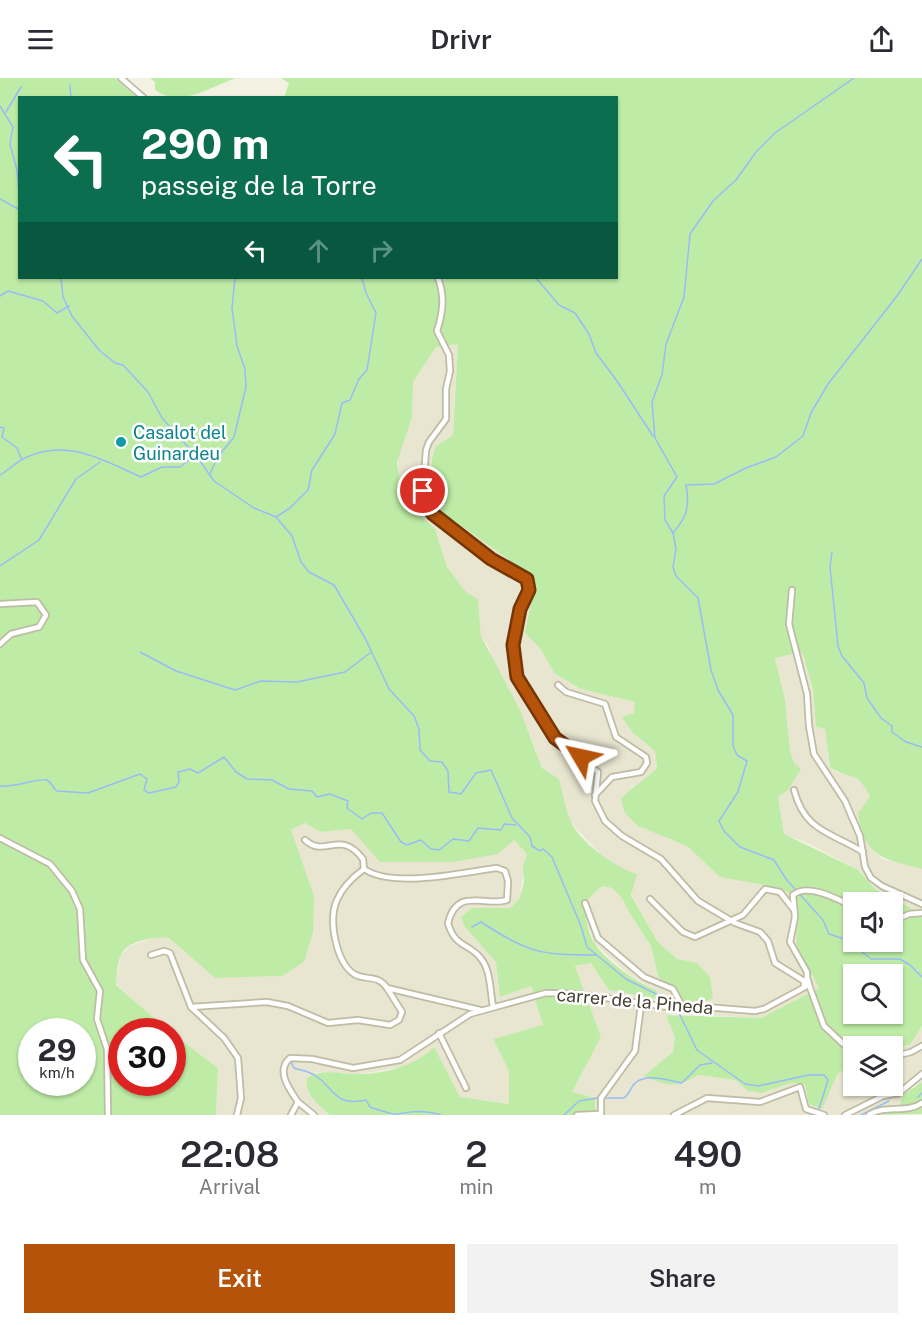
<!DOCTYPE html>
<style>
body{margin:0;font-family:"Public Sans",sans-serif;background:#f2f2f3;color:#2b2b33;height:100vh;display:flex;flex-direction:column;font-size:22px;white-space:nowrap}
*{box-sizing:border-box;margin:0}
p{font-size:20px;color:#7c7c81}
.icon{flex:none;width:33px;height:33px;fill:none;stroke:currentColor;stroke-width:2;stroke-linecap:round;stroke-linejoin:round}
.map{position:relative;height:1037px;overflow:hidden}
.side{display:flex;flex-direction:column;background:#fff;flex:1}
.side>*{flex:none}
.top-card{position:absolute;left:18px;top:18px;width:600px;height:183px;border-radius:0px;box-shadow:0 2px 4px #0004;background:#0b6e4f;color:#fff;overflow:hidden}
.buttons{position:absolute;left:843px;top:814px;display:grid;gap:12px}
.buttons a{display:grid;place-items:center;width:60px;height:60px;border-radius:0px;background:#fff;box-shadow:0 2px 4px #0004;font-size:30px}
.speed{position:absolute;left:18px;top:940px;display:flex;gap:12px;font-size:30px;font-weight:700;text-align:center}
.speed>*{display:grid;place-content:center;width:78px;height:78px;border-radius:50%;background:#fff;box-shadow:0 2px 4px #0004;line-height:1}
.speed small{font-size:15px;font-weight:400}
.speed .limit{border:9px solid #d22;background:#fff;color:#111}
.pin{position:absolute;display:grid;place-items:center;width:51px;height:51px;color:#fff;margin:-26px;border:3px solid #fff;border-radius:50%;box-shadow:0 2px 6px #0007}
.me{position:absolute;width:66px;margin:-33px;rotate:306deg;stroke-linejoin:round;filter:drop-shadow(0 0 4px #0008)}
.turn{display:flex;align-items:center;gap:21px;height:126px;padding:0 24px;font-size:27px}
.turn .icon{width:78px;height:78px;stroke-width:2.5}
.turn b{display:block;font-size:42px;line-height:51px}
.lanes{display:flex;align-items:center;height:57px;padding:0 24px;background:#0003;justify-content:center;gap:30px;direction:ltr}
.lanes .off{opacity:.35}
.eta{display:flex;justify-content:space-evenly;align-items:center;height:102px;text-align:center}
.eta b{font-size:36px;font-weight:600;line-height:42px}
.action{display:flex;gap:12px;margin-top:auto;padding:12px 24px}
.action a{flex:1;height:69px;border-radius:0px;background:#b45309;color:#fff;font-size:24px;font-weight:600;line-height:69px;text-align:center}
.action a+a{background:#f2f2f3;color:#2b2b33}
header{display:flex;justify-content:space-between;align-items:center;height:78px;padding:0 24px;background:#fff;font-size:27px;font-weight:600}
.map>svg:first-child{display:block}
.residential{fill:#e8e5d0}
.green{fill:#beeca6;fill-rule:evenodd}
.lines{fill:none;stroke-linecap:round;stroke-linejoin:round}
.stream{stroke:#98bcf7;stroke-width:1.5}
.street-casing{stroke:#bfbca4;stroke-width:8}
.street{stroke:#fff;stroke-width:4.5}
.route-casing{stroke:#753606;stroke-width:15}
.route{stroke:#b45309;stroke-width:10}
.culture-dot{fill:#0f9aa8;stroke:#fff;stroke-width:2}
.labels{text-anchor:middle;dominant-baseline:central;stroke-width:5;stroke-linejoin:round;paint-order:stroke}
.culture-label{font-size:18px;fill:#0d838f;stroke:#fff;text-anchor:start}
.street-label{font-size:18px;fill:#454232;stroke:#fff}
</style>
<header><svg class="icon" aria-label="menu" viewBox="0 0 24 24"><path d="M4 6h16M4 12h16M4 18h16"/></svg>Drivr<svg class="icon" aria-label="share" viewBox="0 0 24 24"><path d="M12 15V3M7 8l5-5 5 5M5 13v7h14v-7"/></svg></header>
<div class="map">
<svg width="922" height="1037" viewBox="0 0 922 1037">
<rect width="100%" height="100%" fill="#f3f1e2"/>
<g class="residential">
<polygon points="458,266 453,357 436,368 432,380 430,418 525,493 536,507 533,521 540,570 554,595 581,611 635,624 634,635 623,639 632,654 655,673 657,691 646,703 631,709 638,748 687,768 720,799 780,810 796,819 800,830 799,874 812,892 819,910 761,940 674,936 666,937 675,959 673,974 645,998 684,1006 698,997 735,1002 748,1013 761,1015 791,1005 806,1006 826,1017 837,997 853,984 854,1008 892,1008 893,970 910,967 922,948 922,1004 912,1009 898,1033 880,1037 595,1037 594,1031 572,1014 601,959 575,888 591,885 610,912 656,912 630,897 594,865 585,837 585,824 602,808 612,810 622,820 629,834 651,868 658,898 663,904 672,907 682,920 697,923 713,921 697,885 677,881 657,863 631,816 636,796 624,792 600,776 570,743 559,701 542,690 531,659 505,603 493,585 489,569 481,558 478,521 466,514 447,489 435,451 422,439 417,423 401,420 399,414 398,374 412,339 413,304 436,269"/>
<polygon points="802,574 813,612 816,649 825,651 830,689 838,695 856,698 863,704 870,719 859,747 869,767 882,781 922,791 922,836 875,811 858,792 810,766 784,756 778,719 794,685 790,673 785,622 775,580"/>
<polygon points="305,745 321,754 351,751 453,784 474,780 513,761 527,776 519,821 510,830 472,830 465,849 496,883 500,919 531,908 543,947 493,961 509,993 509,1026 460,1019 434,970 409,988 359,996 315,994 318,1026 330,1037 216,1037 218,990 160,946 116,906 121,877 130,868 157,859 169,860 215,900 281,898 304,884 300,781 291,752"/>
</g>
<g class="green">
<path d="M0 0H115L136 19 20 20V200H616V20L284 19 289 5 281 0H922V791C886 782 863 779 858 735L870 719C856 689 851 704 830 689L825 651 816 649 813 611 802 574 775 580 785 622 790 673 794 685 801 691 788 712 778 719 784 756 858 792 875 811 922 836V948L910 967 893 970 854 969 853 984 837 997 822 1031 809 1026 805 1006 791 1005 761 1015 748 1013 735 1002 698 997C677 1011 667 1008 644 998L673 974 675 959 666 937 761 940 819 910C814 897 799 878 797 867 794 850 802 837 796 819L780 810 720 799 687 768 638 748 625 735 621 721C632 708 645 703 657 690L655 673 632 654 622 639 634 635 635 624 581 611 554 595 540 570 525 555 535 506 525 493 442 434 430 418 432 380 436 368 453 357 458 266 436 269 413 304 412 339 397 384 402 420 417 423 422 439 435 451 447 489 466 514 478 521 481 558 520 632 542 690 559 701C563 714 565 729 570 741 577 763 616 790 637 796L631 817 657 863 677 881 697 885 710 899 713 921 685 927 672 907 663 904 658 898 651 868 629 834 622 820 612 810 602 808 585 824C585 836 587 850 592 861 601 880 637 905 656 912L659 921 609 912 591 885 575 888 601 959 572 1014 595 1020V1037H330C318 1026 305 1017 307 1000 321 990 340 996 357 996 385 996 413 989 434 969L460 1019 509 1026V993L493 961 543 947 531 908 500 919 496 884 465 849 461 839 472 830H510L519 821 524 805 523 789 527 776 514 762 498 776 453 784H380L351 751 321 754 305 745 291 752 314 818 313 854 304 884 282 898 215 900 169 860C154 859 128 862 121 877 117 885 117 898 116 907L170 954H122V1005H172L173 956 218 990 216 1037H0ZM854 825H892V864H854ZM854 897H892V936H854ZM32 954H82V1005H32Z"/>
<path d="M150 0H236C211 8 182 31 155 12V4Z"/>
<polygon points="922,1004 922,1036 880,1037 898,1033 903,1017"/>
</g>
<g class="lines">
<g class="stream">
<polyline points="854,0 775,55 756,74 736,102 713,123 690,156 684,219 666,266 662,297 652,324 655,360 677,399 664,418 665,442 673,455 676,471 673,489 676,498 698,520 711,592 718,612 733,637 733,668 737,677 747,683 738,714 719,743 724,753 740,769 774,782 786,801 823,842 829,856 847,862 871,881 900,881 910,887 922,899"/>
<polyline points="70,7 71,20"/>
<polyline points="0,28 13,49 10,66 17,92 20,128"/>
<polyline points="6,34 21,9"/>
<polyline points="0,121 20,132"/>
<polyline points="61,200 63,219 72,238 99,272 115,285 123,287 148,314 162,340 198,380 214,403 254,430 276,439 292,458 301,484 309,494 334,507 365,560 389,611 414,638 419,651 420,672 430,683 442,684 448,693 449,714 461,716 476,695 491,692 512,740 530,759 532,768 540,773 543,771 552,779 581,848 587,869 626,901 672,924"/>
<polyline points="536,200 559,227 575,235 589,256 596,275 617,303 653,358"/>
<polyline points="0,218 8,213 43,223 57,235 69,228"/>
<polyline points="0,349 4,350 2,359 17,370 21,380"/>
<polyline points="210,396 217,380 234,359 246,309 245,291 237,268 232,230 235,200"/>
<path d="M0 397C9 392 17 383 27 379 68 360 104 383 141 399L162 389H180L194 378"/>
<polyline points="276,439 290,430 308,412 312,392 335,356 342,325 350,322 359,301 367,292 376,235 366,215 362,200"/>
<path d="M673 455C687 439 690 428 686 407L714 406 746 390 776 379 803 358 811 335 828 306 897 218 922 181"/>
<polyline points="832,474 830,489 838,568 842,578 864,605 867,620 881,640 892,648 892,654 906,664 922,669"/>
<polyline points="0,488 39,462 76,401 100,384"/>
<polyline points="140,574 176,593 235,612 261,603 297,604 345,594 370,575"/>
<path d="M0 708C13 710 41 699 47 702 52 705 52 709 57 713L88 715 140 696 147 701 144 712 149 715 176 709 179 704 178 694 190 691 198 695 224 679 236 694 247 701 272 702 289 711 312 713 317 719 330 716 348 723 347 730 362 741 371 735H382L401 764 407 767 421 762 431 771 439 772 453 761 469 763 478 750 501 752 504 746 516 747"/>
<path d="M472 849 481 844C528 875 541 877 596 877"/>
<polyline points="679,935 697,972 745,1006 758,1008 809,997 824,997 828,1002 818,1034"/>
<path d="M291 984 294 990C299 992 304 992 308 994 334 1004 330 1030 366 1022L370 1029C376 1031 392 1037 398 1036 413 1033 425 1032 441 1037"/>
<polyline points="918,1019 922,1015"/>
<path d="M606 1020H624C630 1016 630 1010 635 1005 647 995 669 1002 682 1005L700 987 712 985"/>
<polyline points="564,1037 579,1023 598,1020"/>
<polyline points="861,1037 889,1023"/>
</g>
<g class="street-casing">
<g id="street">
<polyline points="121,0 144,20"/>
<path d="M438 200C445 219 443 234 437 253L449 277 450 293 446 311V341L429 364 426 372 423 413 425 426 433 436 479 472 527 501 529 512 520 531 514 562 517 599 555 660 598 694 595 723 605 743 622 758 661 781 698 823 735 845 760 854 768 863 775 885 804 903 808 902 809 907 804 908V903"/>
<polyline points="792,512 789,546 807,616 809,648 814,676 845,723 860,758 865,789 871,800 882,808 922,826"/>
<polyline points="0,526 37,524 46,537 39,549 11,556 0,566"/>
<polyline points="558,607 566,614 605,626 616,659 646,679 647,685 641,694 612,699 595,717"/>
<path d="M794 712C805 754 831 754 863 774"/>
<polyline points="0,760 50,786 72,813 80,831 83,882 100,913 97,941 107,971 108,1037"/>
<path d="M305 762C326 781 339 750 363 781L364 791"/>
<path d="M364 791C394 811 463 794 497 790L505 793 508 803 507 822C486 829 457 808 448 845 455 871 471 865 482 882 491 894 490 914 493 928"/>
<path d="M364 791C353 799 342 810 337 822 328 842 336 884 354 896 366 903 378 896 387 910L480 932"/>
<polyline points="650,821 683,854 695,859 743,837 765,811 780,814 794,832"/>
<polyline points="585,825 598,860 644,899 673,911 683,930"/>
<polyline points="892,844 909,836 922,835"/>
<polyline points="151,877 164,873 170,875 191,929 224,960 238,980 241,1020 237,1037"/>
<path d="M807 902V894L790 864 795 839 793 817C808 804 839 822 854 829"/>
<polyline points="809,907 824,948 854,976"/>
<polyline points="191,929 267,924 288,928 328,945 358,942 390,947 399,942 402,934 387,910"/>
<polyline points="439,955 466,1010"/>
<polyline points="892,979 911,974 922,968"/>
<polyline points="298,1024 314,1037"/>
<path d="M291 1037 298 1024C290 1012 275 993 290 980L312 981 353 990 400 982 470 936 546 915 578 916 668 929H705L755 933 764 931 805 909"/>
<polyline points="577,1037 600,1036"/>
<polyline points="601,1037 601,1020 635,973 641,927"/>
<polyline points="674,1037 707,1020 760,1024 800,1009 806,1031 824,1037"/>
<polyline points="845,1037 883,1018 899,1015 922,996"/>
<path d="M869 1037C886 1026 906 1036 922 1025"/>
</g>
</g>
<use href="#street" class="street"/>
</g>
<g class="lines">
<g class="route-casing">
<polyline id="route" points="423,413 425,426 433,436 491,481 527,501 529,512 520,531 513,567 517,599 555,660 581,679"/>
</g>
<use href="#route" class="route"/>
</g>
<circle class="culture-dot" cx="121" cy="364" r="6"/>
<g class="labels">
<g class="culture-label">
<text x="133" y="354">Casalot del<tspan x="133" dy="21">Guinardeu</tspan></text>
</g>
<g class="street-label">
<text transform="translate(635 923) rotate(5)">carrer de la Pineda</text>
</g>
</g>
</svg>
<div class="buttons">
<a><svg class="icon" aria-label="sound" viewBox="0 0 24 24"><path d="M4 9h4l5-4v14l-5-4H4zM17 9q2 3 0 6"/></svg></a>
<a><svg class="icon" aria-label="search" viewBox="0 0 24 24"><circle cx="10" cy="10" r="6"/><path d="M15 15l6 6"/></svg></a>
<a><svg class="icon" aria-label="layers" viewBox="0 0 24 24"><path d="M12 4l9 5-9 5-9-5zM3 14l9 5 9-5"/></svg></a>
</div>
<div class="speed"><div>29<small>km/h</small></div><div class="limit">30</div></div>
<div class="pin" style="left:423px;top:413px;background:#d93025"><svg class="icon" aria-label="arrive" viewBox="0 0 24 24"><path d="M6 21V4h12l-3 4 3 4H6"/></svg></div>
<svg class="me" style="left:581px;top:679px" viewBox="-20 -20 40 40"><path d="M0-17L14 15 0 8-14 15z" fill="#b45309" stroke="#fff" stroke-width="4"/></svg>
<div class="top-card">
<div class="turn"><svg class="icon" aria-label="left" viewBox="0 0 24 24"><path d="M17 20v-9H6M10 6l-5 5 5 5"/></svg><div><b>290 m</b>passeig de la Torre</div></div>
<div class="lanes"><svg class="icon" aria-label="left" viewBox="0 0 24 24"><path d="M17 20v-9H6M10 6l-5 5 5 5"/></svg><svg class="icon off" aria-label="ahead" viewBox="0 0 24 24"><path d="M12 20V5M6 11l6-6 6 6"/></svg><svg class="icon off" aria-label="right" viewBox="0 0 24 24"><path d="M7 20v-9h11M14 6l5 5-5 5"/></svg></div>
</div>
</div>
<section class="side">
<div class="eta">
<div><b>22:08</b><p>Arrival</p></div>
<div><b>2</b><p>min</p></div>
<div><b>490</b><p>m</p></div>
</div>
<div class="action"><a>Exit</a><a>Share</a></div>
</section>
